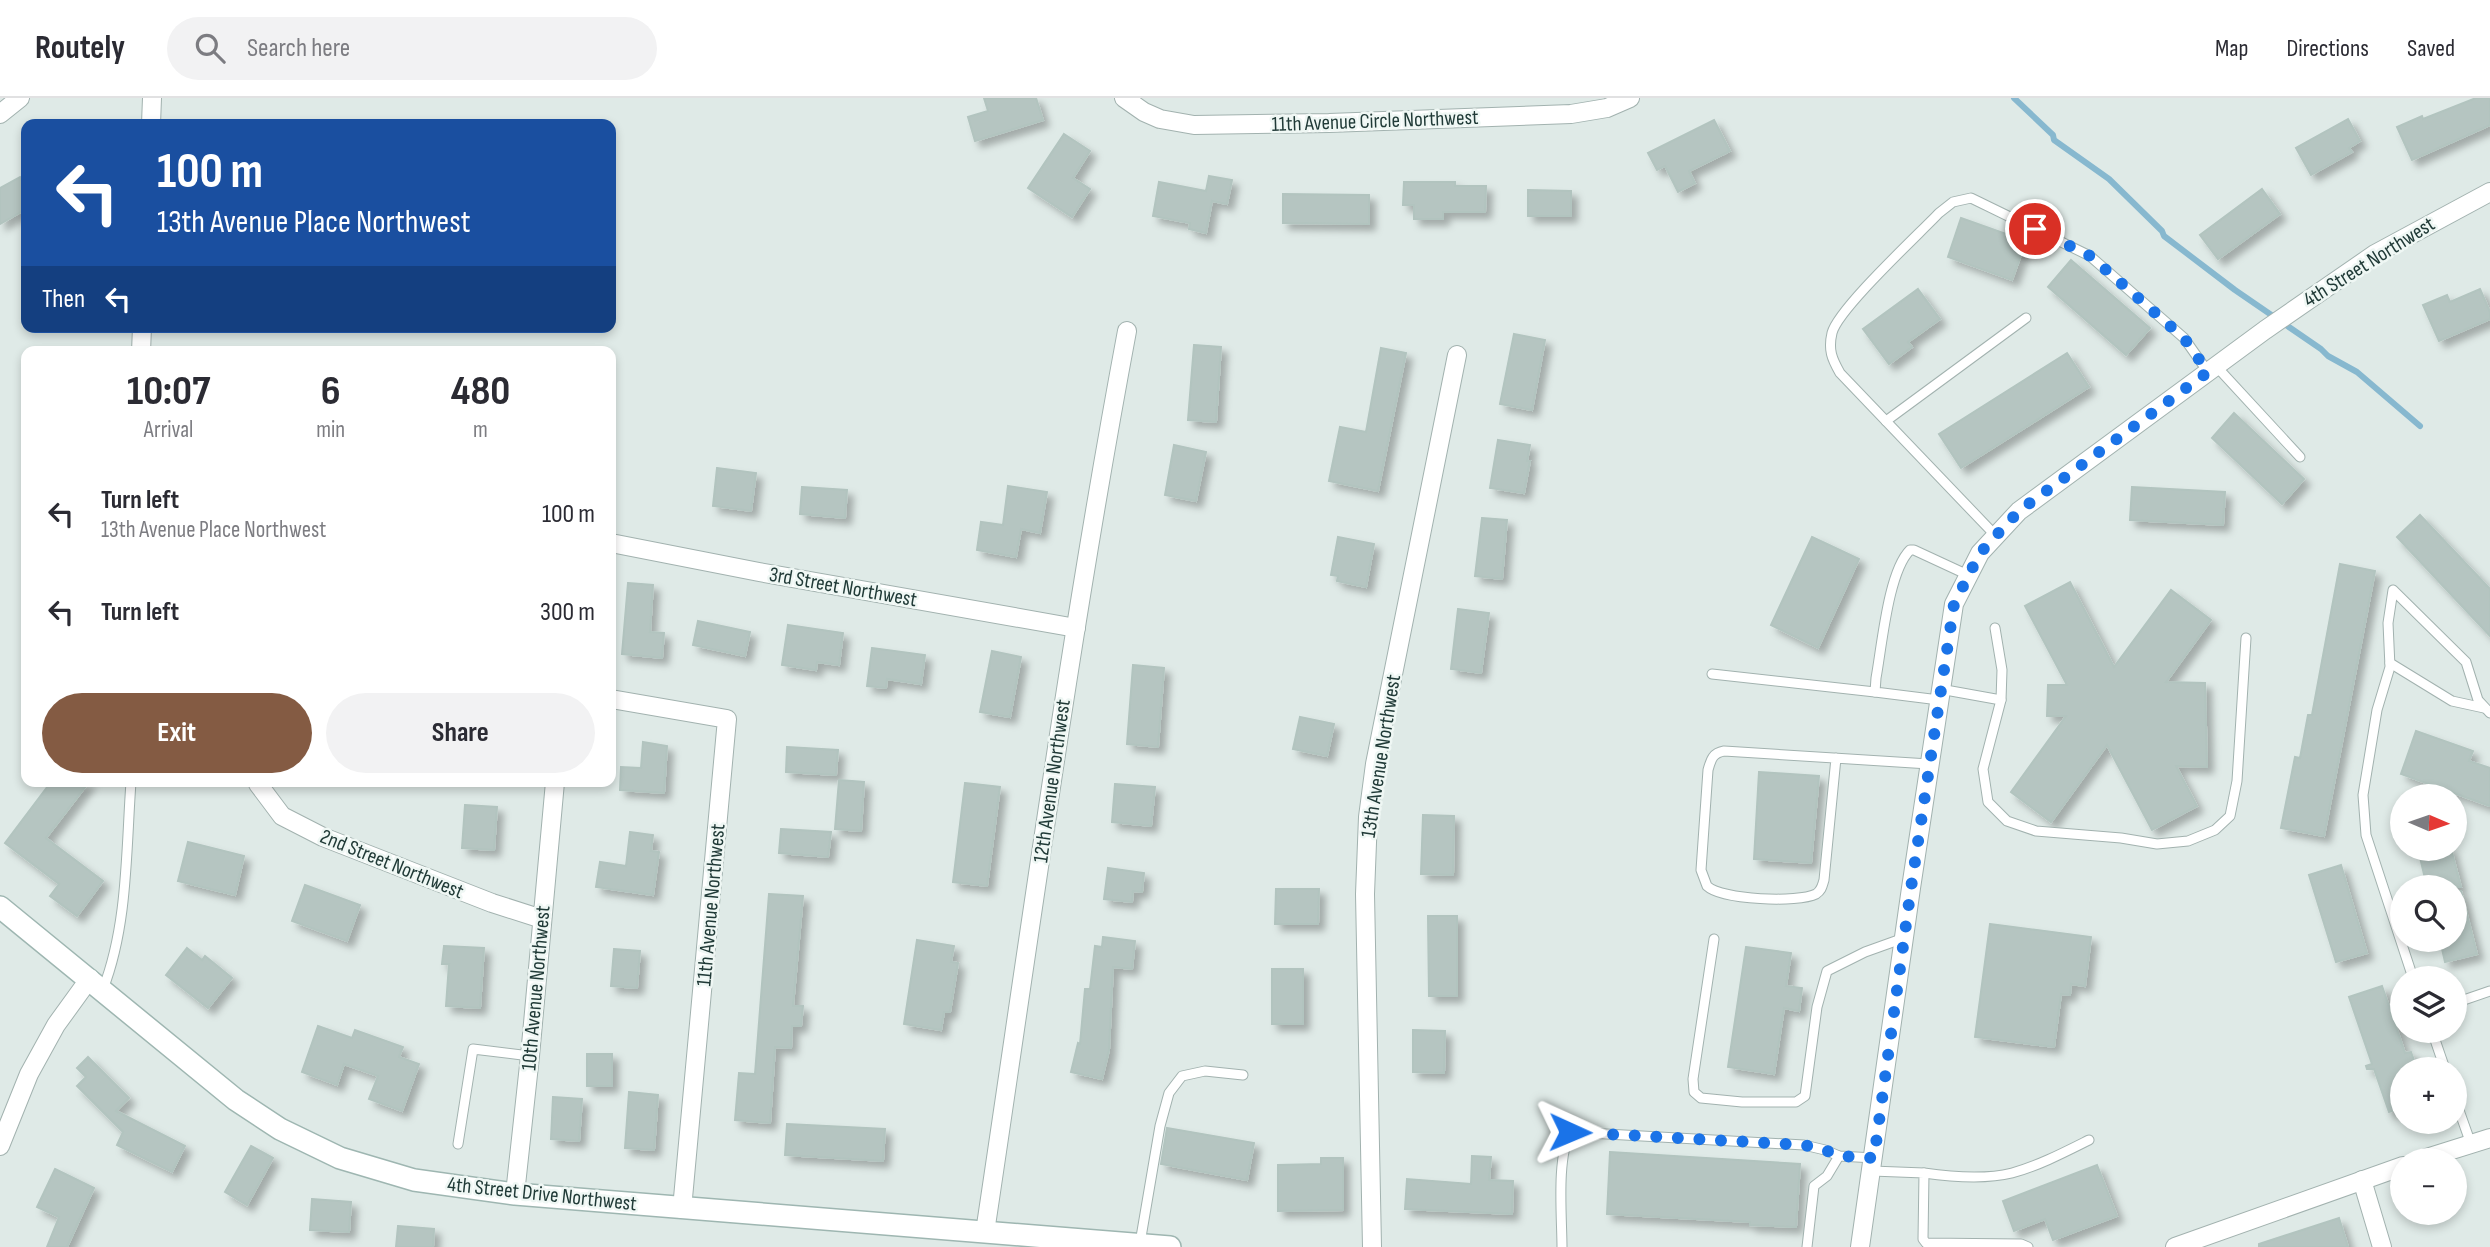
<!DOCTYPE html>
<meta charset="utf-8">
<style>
body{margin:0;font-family:"Sofia Sans Condensed",sans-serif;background:#f2f2f3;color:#2b2b33;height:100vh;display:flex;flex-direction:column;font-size:26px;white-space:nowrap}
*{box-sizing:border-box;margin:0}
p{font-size:23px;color:#7c7c81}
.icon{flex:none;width:38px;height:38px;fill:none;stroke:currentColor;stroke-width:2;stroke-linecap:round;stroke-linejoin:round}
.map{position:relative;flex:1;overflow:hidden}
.side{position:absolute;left:21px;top:248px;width:595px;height:441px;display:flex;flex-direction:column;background:#fff;border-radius:14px;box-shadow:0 4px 10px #0003}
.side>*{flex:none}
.hud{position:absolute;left:21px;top:21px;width:595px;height:214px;border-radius:14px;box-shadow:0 4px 10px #0003;background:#1a4fa0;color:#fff;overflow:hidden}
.needle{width:46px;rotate:92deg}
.controls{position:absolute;left:2390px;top:686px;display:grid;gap:14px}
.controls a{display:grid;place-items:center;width:77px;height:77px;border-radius:50%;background:#fff;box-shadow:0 4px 10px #0003;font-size:35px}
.pin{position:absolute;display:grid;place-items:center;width:60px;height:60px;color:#fff;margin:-30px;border:4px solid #fff;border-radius:50%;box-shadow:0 2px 7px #0007}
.me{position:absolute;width:77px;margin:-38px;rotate:91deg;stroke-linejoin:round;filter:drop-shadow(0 0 5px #0008)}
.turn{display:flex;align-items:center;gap:24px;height:147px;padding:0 21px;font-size:32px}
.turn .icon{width:91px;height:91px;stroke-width:2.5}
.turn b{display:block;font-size:49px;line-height:60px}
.then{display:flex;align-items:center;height:66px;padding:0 21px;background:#0003;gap:14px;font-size:26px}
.eta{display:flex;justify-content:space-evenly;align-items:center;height:119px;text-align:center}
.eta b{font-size:42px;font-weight:700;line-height:49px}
.button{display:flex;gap:14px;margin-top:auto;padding:14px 21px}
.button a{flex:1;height:80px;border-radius:42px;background:#845b43;color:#fff;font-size:28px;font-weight:700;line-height:80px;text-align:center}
.button a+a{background:#f2f2f3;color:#2b2b33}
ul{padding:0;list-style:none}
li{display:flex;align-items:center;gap:21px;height:98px;padding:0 21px}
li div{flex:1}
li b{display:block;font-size:26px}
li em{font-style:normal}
header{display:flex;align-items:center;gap:42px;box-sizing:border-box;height:98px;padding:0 35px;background:#fff;border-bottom:2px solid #e1e1e2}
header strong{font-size:33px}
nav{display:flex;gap:38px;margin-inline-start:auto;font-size:24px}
.search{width:490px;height:63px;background:#f2f2f3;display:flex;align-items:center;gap:18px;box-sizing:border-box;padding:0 24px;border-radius:38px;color:#7c7c81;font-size:26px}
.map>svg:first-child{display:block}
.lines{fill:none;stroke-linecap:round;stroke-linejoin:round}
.stream{stroke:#87b8cf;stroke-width:6}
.building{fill:#b5c5c1;stroke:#b2c4bf;stroke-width:2;filter:url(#shadow)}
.lane-casing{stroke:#a2b2af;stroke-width:11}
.street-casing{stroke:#a2b2af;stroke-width:20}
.secondary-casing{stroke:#9eb6b1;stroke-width:24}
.lane{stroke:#fff;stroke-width:9}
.street{stroke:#fff;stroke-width:18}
.secondary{stroke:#fff;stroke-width:21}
.route{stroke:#1a73e8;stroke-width:12;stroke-dasharray:0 21.6}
.labels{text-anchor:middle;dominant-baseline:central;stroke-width:5;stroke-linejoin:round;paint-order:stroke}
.street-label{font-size:21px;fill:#203a37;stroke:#eff7f4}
</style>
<header>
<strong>Routely</strong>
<div class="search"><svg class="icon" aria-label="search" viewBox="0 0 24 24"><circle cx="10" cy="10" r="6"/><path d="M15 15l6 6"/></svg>Search here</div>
<nav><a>Map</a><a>Directions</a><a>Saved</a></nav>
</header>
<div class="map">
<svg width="2490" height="1149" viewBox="0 0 2490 1149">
<defs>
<filter id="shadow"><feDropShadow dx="6" dy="6" stdDeviation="3.5" flood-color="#0004"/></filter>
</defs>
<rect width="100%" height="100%" fill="#dfeae7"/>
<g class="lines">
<polyline class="stream" points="2014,0 2053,37 2054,42 2109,81 2162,133 2164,138 2235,192 2321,251 2328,258 2357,274 2420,328"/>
</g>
<g class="building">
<polygon points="984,0 1036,0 1043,22 975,43 968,19 988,13"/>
<polygon points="2476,0 2490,0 2490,27 2412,62 2397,29 2422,18 2423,21"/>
<polygon points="2348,21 2360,43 2349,50 2352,54 2311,77 2296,50"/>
<polygon points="1714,22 1730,53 1689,73 1695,85 1678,94 1665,68 1657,72 1648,55"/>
<polygon points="1064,36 1090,53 1073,80 1090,91 1072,119 1028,90"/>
<polygon points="1209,78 1232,82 1227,106 1212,103 1206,135 1189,131 1190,125 1153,118 1159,84 1206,93"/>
<polygon points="20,79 26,90 26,111 0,126 0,90"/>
<polygon points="1404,84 1455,84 1455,88 1486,88 1485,114 1443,114 1443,121 1414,121 1414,107 1403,107"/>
<polygon points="2262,91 2280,116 2218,161 2200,137"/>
<polygon points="1528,92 1571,93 1571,118 1528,118"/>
<polygon points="1283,96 1369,97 1369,126 1283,125"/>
<polygon points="1961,120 2026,143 2012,182 1948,159"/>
<polygon points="2071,162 2150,230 2126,257 2048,189"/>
<polygon points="1918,191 1940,221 1908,244 1912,249 1889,266 1863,231"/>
<polygon points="2480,191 2490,214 2490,221 2439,243 2423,207 2447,197 2450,204"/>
<polygon points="1514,236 1545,242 1532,312 1500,306"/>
<polygon points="1194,247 1221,249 1216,324 1188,322"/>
<polygon points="1381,250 1406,255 1378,393 1329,383 1340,329 1366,334"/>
<polygon points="2067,255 2089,289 1961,370 1939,336"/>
<polygon points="2234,315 2304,381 2282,406 2212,340"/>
<polygon points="1498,342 1530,347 1527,363 1530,363 1524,395 1490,390"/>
<polygon points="1174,347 1206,354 1196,403 1165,397"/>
<polygon points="717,370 756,375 751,413 713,408"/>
<polygon points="1008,388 1047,394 1040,435 1021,431 1016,459 977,452 981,424 1003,427"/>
<polygon points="802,389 847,392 845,420 800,416"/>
<polygon points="2132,389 2225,394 2223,427 2130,422"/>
<polygon points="2420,417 2490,491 2490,538 2397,439"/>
<polygon points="1482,420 1507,422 1502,481 1475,478"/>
<polygon points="1338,439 1374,446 1366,489 1337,483 1338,478 1331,477"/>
<polygon points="1812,439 1859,461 1818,550 1771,527"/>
<polygon points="2340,466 2375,473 2324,738 2281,730 2295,659 2300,660 2308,617 2312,617"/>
<polygon points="2070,484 2114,569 2171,492 2211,522 2166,584 2205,585 2207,669 2176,668 2197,708 2152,732 2107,647 2051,724 2011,694 2066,618 2047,618 2048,587 2067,587 2025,508"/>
<polygon points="628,485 653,487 650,534 664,535 662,560 622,556"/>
<polygon points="1458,511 1489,515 1481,575 1451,571"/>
<polygon points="698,523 750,534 745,558 693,547"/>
<polygon points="788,527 843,535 839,567 817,564 816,572 782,567"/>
<polygon points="872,550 925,557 921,586 887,581 886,590 867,588"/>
<polygon points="992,553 1021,559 1010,619 980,614"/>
<polygon points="1133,567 1164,570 1158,649 1127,646"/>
<polygon points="1300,619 1334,626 1327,658 1293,651"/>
<polygon points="2416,633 2473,653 2469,663 2490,670 2490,708 2401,676"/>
<polygon points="643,644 667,648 664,695 620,692 621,669 641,670"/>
<polygon points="787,649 838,652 836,677 786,674"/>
<polygon points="1759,674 1819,678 1811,765 1754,761"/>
<polygon points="839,682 864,684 861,733 835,731"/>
<polygon points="51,684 89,684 46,740 103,783 77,818 50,798 59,786 5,745"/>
<polygon points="965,685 1000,689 987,788 953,784"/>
<polygon points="1115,686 1155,689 1151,728 1112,724"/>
<polygon points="465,707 497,709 494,752 462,750"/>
<polygon points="1423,717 1454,718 1453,777 1421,776"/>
<polygon points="781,731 831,734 828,759 779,755"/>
<polygon points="630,734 653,737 651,753 659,754 653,797 596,789 600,764 626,768"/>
<polygon points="188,744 244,758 235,797 178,783"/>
<polygon points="2418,751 2451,751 2461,789 2427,789"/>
<polygon points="2341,767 2367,855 2336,864 2309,777"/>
<polygon points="1108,770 1144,775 1142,794 1133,793 1132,804 1104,801"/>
<polygon points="305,787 360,807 347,843 292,823"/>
<polygon points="1276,791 1319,791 1318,826 1275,826"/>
<polygon points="2455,793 2461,793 2477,856 2445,864 2440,842 2455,842"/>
<polygon points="769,796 803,798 793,908 803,908 801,928 792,928 791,950 775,949 770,1025 735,1022 739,975 755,976"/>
<polygon points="1428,818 1457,818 1457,898 1429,898"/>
<polygon points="1990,826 2091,839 2085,888 2071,886 2070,897 2061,896 2054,949 1975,939"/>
<polygon points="1103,839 1135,843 1132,871 1113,869 1109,952 1102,981 1071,974 1078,945 1080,946 1085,891 1090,891 1095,848 1102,849"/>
<polygon points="917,842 954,848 951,864 958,865 950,914 944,914 941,932 904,926"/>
<polygon points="444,848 484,850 480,910 446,908 449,866 442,866"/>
<polygon points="1746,849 1791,855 1786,888 1802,890 1799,913 1784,910 1774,976 1728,969"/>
<polygon points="187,850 202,862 205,858 232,880 208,910 166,877"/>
<polygon points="614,851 640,853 637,890 611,888"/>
<rect x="1272" y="871" width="31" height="55"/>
<polygon points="2382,888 2405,955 2411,954 2417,971 2403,971 2403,1009 2389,1014 2374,971 2367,971 2366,968 2372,966 2349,899"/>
<polygon points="318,928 352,940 355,932 403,949 399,959 419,966 402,1013 369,1001 378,978 344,966 337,987 302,974"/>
<polygon points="1413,932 1445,933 1444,975 1413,974"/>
<rect x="587" y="956" width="25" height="32"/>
<polygon points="88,959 129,1000 116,1013 185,1048 172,1074 117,1047 123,1034 77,988 86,979 77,970"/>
<polygon points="629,994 658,997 654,1052 625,1050"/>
<polygon points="553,999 582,1001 579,1043 551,1041"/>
<polygon points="787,1026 885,1031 883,1063 785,1057"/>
<polygon points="1167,1030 1254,1045 1247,1082 1161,1066"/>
<polygon points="251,1048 273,1060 247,1107 225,1094"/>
<polygon points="1610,1054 1800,1066 1796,1129 1750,1127 1750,1124 1607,1116"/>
<polygon points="1472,1058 1491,1059 1489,1082 1513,1083 1512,1116 1405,1111 1407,1081 1471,1086"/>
<polygon points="1321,1060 1343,1060 1343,1112 1278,1113 1278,1067 1321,1066"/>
<polygon points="2097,1067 2117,1118 2053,1142 2045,1121 2014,1133 2003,1103"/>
<polygon points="55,1071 94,1090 67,1149 47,1149 59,1119 37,1109"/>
<polygon points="312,1101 351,1104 349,1134 310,1132"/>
<polygon points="2339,1120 2348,1149 2259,1149 2259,1146"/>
<polygon points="398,1128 434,1131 433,1149 396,1149"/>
</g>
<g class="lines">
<g class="lane-casing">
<g id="lane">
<polyline points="2216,268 2300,359"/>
<polyline points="1886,323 2026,220"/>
<path d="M1995 437 1840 275C1832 261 1828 252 1832 235 1838 211 1918 137 1939 115L1953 104 1971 100 2090 158 2184 240 2208 274"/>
<polyline points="1995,530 2002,572 2001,602"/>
<polyline points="2390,565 2452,603 2484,610"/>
<polyline points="1712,576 1875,594"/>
<polyline points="1940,591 2001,602 1983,671 1988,704 2007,723 2036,733 2121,740 2157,746 2188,743 2215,732 2230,718 2237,683 2246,540"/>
<path d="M1939 602 1875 594 1876 580C1882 548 1888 474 1910 452H1914L1968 477"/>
<path d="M1836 660 1824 782C1822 788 1822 792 1816 796 1798 805 1722 802 1707 788L1701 772 1708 672C1711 661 1713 655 1724 653L1929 666"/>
<polyline points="1714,841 1693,981 1694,994 1701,1000 1742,1004 1796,1004 1805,998 1817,909 1827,873 1865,854 1904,840"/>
<polyline points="2413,880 2366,737 2363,697 2377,612 2390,569 2388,525 2393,492 2466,564 2478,602 2490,615"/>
<path d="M103 891C128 827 126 752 131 684"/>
<polyline points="2455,905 2490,893"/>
<polyline points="2432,933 2445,971"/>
<polyline points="2455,1001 2471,1046"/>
<polyline points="458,1046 473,951 530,958"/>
<polyline points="1872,1073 1924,1075 1923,1141 1926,1145 2021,1146 2028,1149"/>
<path d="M1924 1075C1952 1079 1984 1082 2012 1075 2038 1068 2065 1054 2089 1042"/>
<polyline points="1140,1145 1160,1028 1169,995 1182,978 1205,973 1243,977"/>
<path d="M1562 1149C1562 1121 1556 1057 1571 1034L1804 1047 1825 1052 1839 1058 1874 1060"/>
<polyline points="1807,1149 1814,1088 1827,1078 1839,1058"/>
</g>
</g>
<g class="street-casing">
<g id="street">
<polyline points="1124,0 1144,14 1160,21 1194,27 1329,25 1571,16 1607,10 1630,0"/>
<polyline points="0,16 20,0"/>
<polyline points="151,26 152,0"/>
<polyline points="141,254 142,229"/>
<polyline points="611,445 759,474 1076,530"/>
<polyline points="611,601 727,621 682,1111"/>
<polyline points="258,686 282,718 323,739 492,805 542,821"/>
<polyline points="0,1048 29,976 56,927 90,880"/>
<polyline points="2420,1062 2490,1040"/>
<polyline points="2362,1082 2382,1149"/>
<polyline points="515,1096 530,958 555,684"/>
<path d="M985 1134C1030 834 1071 532 1127 233"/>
<polyline points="1372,1149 1365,796 1368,719 1375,666 1457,257"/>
<polyline points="1860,1149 1911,790 1954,506 1980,455 2019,413 2265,232 2375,156 2490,94"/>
<polyline points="2175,1149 2403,1068"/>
</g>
</g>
<g class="secondary-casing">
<polyline id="secondary" points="0,809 236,1002 280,1031 340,1060 414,1082 515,1096 1170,1149"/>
</g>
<use href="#lane" class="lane"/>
<use href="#street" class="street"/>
<use href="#secondary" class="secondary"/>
</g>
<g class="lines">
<polyline class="route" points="1570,1034 1804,1047 1825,1052 1839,1058 1874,1060 1911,790 1954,506 1980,455 2019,413 2208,274 2184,240 2090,158 2035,131"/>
</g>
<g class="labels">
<g class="street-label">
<text transform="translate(1375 23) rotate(-2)">11th Avenue Circle Northwest</text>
<text transform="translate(2369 164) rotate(-32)">4th Street Northwest</text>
<text transform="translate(843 489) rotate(10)">3rd Street Northwest</text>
<text transform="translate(1381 658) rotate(-81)">13th Avenue Northwest</text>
<text transform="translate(1052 683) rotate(-82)">12th Avenue Northwest</text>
<text transform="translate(392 766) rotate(22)">2nd Street Northwest</text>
<text transform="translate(711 807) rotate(-85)">11th Avenue Northwest</text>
<text transform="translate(536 890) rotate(-85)">10th Avenue Northwest</text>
<text transform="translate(542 1096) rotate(6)">4th Street Drive Northwest</text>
</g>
</g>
</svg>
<div class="controls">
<a><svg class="needle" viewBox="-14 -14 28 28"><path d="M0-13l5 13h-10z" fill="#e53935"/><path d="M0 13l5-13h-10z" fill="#7c7c81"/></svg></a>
<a><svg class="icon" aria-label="search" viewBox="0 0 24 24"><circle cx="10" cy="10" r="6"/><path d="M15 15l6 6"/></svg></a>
<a><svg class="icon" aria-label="layers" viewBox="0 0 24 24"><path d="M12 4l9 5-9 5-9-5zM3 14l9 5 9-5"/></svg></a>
<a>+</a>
<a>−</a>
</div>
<div class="pin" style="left:2035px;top:131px;background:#d93025"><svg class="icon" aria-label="arrive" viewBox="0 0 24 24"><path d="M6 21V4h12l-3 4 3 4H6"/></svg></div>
<svg class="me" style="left:1570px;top:1034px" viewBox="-20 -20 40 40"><path d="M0-17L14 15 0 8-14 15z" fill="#1a73e8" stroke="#fff" stroke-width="4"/></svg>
<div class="hud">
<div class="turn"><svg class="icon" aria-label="left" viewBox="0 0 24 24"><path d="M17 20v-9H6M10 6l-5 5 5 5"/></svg><div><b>100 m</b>13th Avenue Place Northwest</div></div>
<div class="then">Then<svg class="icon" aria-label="left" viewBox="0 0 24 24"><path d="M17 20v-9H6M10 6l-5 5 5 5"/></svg></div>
</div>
<section class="side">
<div class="eta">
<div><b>10:07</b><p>Arrival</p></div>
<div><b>6</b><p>min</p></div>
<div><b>480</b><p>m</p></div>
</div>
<ul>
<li><svg class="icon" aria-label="left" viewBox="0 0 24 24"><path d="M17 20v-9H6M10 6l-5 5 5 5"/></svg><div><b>Turn left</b><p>13th Avenue Place Northwest</p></div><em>100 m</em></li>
<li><svg class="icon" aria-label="left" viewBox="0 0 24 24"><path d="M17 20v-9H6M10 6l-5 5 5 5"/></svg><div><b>Turn left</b></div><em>300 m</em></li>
</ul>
<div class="button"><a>Exit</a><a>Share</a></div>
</section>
</div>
